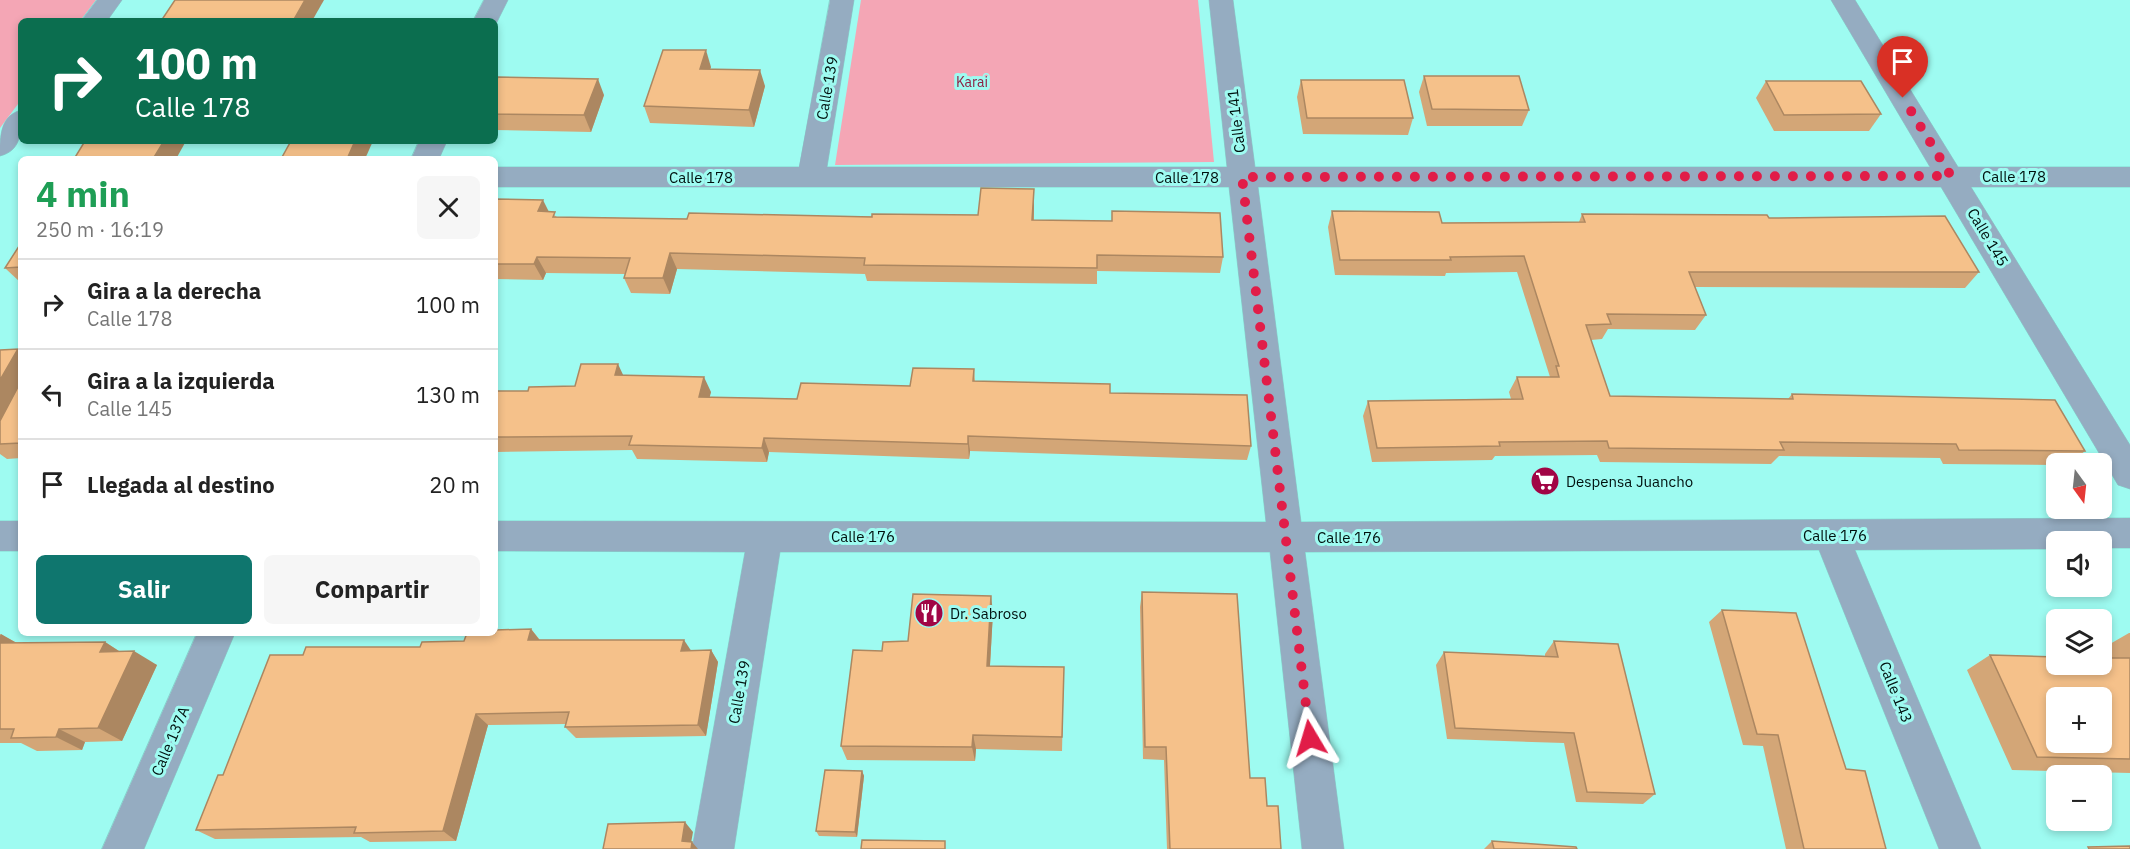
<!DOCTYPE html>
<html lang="es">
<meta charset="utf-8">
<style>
body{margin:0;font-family:"IBM Plex Sans",sans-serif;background:#f6f6f6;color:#222;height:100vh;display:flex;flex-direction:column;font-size:22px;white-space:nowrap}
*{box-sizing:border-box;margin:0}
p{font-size:20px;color:#767676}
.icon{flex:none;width:33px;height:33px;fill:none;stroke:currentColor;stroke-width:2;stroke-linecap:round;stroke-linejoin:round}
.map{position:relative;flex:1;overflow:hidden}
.panel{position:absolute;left:18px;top:156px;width:480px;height:480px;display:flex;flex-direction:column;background:#fff;border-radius:9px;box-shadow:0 3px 9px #0003}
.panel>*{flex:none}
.guide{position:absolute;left:18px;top:18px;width:480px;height:126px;border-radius:9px;box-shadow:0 3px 9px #0003;background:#0b6e4f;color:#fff;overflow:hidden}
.needle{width:39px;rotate:165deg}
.controls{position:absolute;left:2046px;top:453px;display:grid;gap:12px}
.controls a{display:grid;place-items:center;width:66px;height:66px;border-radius:9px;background:#fff;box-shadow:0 3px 9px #0003;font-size:30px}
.pin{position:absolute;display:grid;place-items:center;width:51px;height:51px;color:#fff;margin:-62px -26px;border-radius:50% 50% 50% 0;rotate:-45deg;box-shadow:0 0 6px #0007}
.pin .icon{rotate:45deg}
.me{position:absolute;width:66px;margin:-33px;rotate:353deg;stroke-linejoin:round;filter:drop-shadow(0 0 4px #0008)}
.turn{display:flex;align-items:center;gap:21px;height:126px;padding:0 18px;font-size:27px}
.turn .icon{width:78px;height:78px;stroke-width:2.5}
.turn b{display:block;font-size:42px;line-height:51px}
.round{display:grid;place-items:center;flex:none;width:63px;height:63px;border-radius:9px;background:#f6f6f6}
.headline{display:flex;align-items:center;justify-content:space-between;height:102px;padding:0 18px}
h1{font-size:36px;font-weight:800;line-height:45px;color:#1e9e55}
.action{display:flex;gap:12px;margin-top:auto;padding:12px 18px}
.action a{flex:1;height:69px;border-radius:9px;background:#0f766e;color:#fff;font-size:24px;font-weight:800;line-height:69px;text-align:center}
.action a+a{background:#f6f6f6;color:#222}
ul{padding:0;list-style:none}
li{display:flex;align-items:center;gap:18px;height:90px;padding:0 18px;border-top:2px solid #e0e0e0}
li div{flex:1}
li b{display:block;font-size:22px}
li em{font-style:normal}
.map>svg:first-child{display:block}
.green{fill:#f4a6b5}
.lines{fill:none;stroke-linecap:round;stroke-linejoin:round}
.street-casing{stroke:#85d5cd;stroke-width:1}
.street{fill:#95acc1;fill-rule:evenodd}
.wall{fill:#d3a677}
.shaded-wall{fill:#ac8761}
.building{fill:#f5c18a;stroke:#ac8761;stroke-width:1.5;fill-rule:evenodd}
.route{stroke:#e11d48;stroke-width:10;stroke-dasharray:0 18}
.labels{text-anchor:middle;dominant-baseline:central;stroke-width:6;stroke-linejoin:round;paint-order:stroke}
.far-park-label{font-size:14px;fill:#8e1e42;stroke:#9efbf1}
.street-label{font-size:15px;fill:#00100e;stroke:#9efbf1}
.poi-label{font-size:15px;fill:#00100e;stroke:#9efbf1;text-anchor:start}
</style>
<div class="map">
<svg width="2130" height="849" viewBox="0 0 2130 849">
<rect width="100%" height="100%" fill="#9efbf1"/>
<g class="green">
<polygon points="0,0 96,0 80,21 21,21 21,100 0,128"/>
<polygon points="861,0 1198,0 1214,162 835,165"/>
</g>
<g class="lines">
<g class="street-casing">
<g id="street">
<polygon points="97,0 122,0 107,21 81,21"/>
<polygon points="484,0 508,0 495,26 495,21 473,21"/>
<polygon points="830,0 854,0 827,167 1227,167 1209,0 1233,0 1255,167 1930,167 1831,0 1855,0 1958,167 2130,167 2130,187 1971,187 2130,445 2130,489 2118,485 1941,187 1258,187 1301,522 2130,518 2130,548 2102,548 2102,542 2056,542 2056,549 1855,550 1981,849 1939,849 1819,550 1305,552 1344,849 1302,849 1270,552 780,552 734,849 692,849 745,552 495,551 495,521 1266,522 1229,187 495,187 495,167 799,167"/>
<path d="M21 110C21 130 23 150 0 156 0 136 0 116 21 110Z"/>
<polygon points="419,141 447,141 439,159 411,159"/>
<rect x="0" y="521" width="21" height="30"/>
<polygon points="197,633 235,633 144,849 102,849"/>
</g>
</g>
<use href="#street" class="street"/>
</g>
<g class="wall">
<polygon points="711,67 710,69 765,86 754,127 650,123 644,106"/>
<polygon points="1424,76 1529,110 1522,126 1427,126 1419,92"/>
<polygon points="1301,80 1413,118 1408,135 1303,134 1297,97"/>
<polygon points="1766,81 1881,114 1869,131 1774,131 1756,98"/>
<polygon points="495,84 604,95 591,132 495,130"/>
<polygon points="495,199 549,212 557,217 687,219 978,215 1034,205 1034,220 1223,257 1220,273 1097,271 1097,284 867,281 865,274 677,269 670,294 631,293 624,278 625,274 546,273 543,280 495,279"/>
<polygon points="1332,211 1442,223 1579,222 1582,214 1769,218 1979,272 1965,288 1695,287 1706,315 1695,330 1608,329 1602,339 1591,340 1610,396 1788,399 1792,394 2085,451 2069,464 2056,464 2056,465 1943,464 1940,458 1779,456 1771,464 1600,462 1597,455 1495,456 1492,460 1372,462 1363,416 1368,401 1511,399 1509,392 1517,377 1550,377 1517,272 1446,273 1445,276 1335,275 1328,227"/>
<polygon points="21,243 21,283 5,268"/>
<polygon points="0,350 21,351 21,458 7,459 0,454"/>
<polygon points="974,369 975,381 1110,393 1251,446 1247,460 970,451 969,459 769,452 767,462 637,459 632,450 495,452 495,391 528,391 575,386 624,376 711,392 709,397 797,399 910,386"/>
<polygon points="1142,592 1267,806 1281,849 1167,849 1164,760 1143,759 1140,607"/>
<polygon points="1722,610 1846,769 1886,849 1786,849 1763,746 1743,745 1709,622"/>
<polygon points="993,612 990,666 1064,667 1062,751 976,749 975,761 847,760 841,746 882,651"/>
<polygon points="531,629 540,640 691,651 711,650 718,662 706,736 576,738 565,727 566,724 488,725 456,841 370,842 361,837 215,839 196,830 223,775 303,655 420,647 464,641"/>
<polygon points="2129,633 2130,633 2130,773 2012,770 1967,670 1990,655 2108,658 2103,648"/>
<polygon points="0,634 17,643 105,642 119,651 157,665 122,741 85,742 82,750 37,751 21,743 0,743"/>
<polygon points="1554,641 1655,794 1643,804 1576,802 1564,743 1447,739 1436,665 1444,652 1545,656 1545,654"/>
<polygon points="862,771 864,776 857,837 819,836 816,831"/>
<polygon points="1492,841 1577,849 1484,849"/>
</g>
<g class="shaded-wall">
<polygon points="305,0 324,0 312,21 293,21"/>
<polygon points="706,50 711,67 705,85 700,69"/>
<polygon points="760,70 765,86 754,127 749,110"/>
<polygon points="598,79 604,95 591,132 584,115"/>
<polygon points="164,141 186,141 176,159 153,159"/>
<polygon points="355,141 373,141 365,159 347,159"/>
<polygon points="1034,189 1034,205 1033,236 1032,220"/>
<polygon points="543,200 551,216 538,211"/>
<polygon points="670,253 677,269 670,294 663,278"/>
<polygon points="537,257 546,273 543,280 534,264"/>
<polygon points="18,349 21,351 21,390 0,426 0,380"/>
<polygon points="618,364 625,379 615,375"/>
<polygon points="704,377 711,392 706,412 699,397"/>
<polygon points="968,436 970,451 969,459 968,444"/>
<polygon points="764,438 769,452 767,462 762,448"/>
<polygon points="991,596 993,612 989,682 987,666"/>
<polygon points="531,629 541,642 528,640"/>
<polygon points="1,634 27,649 0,645 0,636"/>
<polygon points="684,640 692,652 681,651"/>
<polygon points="105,642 128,657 100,652"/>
<polygon points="711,650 718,662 706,736 698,725"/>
<polygon points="134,651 157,665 122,741 98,728"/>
<polygon points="476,714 488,725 456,841 443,831"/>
<polygon points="59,729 85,742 82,750 56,737"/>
<polygon points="973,735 976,749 975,761 972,747"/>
<polygon points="862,771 864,776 857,837 855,832"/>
<polygon points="685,822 693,832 690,849 682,841"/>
<polygon points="692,842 698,849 691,849"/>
</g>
<g class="building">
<polygon points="175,0 305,0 293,21 161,21"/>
<polygon points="663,50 706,50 700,69 760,70 749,110 644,106"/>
<polygon points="1424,76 1519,76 1529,110 1432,109"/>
<polygon points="498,77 598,79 584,115 495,114 495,84"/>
<polygon points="1301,80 1404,80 1413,118 1307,118"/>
<polygon points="1766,81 1861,81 1881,114 1784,115"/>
<polygon points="85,141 164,141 153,159 74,159"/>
<polygon points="291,141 355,141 347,159 281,159"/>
<polygon points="981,188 1034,189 1032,220 1112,221 1112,211 1220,213 1223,257 1097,255 1097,268 864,265 865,258 670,253 663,278 624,278 630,258 537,257 534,264 495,264 495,199 543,200 538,211 555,212 553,217 687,219 689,213 872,217 872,214 978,215"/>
<polygon points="1332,211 1439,212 1442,223 1585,222 1582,214 1767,215 1769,218 1945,216 1979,272 1689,272 1706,315 1607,314 1611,324 1586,325 1610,396 1793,399 1792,394 2055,400 2085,451 1959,450 1956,444 1780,442 1784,450 1609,448 1607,441 1499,442 1500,446 1377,448 1368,401 1523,399 1517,377 1559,377 1556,366 1559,366 1524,256 1450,257 1451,260 1340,260"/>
<polygon points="21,243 21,267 5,268"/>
<polygon points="18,349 0,380 0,350"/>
<polygon points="581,364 618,364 615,375 704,377 699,397 797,399 801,383 910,386 913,368 974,369 973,381 1110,384 1110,393 1247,395 1251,446 968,436 968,444 764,438 762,448 629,445 632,436 495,437 495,391 528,391 529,387 575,386"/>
<polygon points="18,387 21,387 21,443 0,444 0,421"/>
<polygon points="1142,592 1237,594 1250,778 1265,778 1267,806 1278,806 1281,849 1170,849 1166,747 1145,747"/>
<polygon points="913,594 991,596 987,666 1064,667 1062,737 973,735 972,747 841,746 853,650 882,651 883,642 908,641"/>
<polygon points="1722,610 1796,613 1846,769 1865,771 1886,849 1804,849 1778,735 1757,734"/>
<polygon points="531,629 528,640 684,640 681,651 711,650 698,725 565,727 569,712 476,714 443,831 354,833 356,827 196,830 218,775 223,775 270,655 303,655 306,647 420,647 422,642 464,641 467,633 495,633 495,630"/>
<polygon points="1554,641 1618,644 1655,794 1587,792 1574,733 1455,728 1444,652 1558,657"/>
<polygon points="105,642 100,652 134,651 98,728 59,729 56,737 11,738 14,729 0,729 0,643"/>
<path d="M1990 655 2056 657V664H2102V658H2130V759L2037 757ZM2056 698H2102V742H2056Z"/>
<polygon points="825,770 862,771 855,832 816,831"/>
<polygon points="685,822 682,841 692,842 691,849 603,849 608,824"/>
<polygon points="862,840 945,841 945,849 861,849"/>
<polygon points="1492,841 1576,847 1577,849 1494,849"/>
<polygon points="2130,846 2130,849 2089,849 2088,847"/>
</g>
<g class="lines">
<polyline class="route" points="1310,738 1242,177 1951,176 1903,98"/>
</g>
<defs>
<g id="supermarket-disc" transform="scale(1.5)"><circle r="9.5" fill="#a10545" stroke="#9efbf1"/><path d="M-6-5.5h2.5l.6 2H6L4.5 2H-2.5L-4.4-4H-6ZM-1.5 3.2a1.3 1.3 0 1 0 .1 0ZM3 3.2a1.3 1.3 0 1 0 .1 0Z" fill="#fff"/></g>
<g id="restaurant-disc" transform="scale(1.5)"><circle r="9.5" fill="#a10545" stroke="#9efbf1"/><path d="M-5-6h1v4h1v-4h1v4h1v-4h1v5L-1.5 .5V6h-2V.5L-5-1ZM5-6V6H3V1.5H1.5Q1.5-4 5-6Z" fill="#fff"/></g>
</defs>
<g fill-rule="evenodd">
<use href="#supermarket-disc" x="1545" y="481"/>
<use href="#restaurant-disc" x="929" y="613"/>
</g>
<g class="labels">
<g class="far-park-label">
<text x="972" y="82">Karai</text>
</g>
<g class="street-label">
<text transform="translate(827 88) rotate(-80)">Calle 139</text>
<text transform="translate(1236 121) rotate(-97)">Calle 141</text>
<text x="2014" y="176">Calle 178</text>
<text x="701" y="177">Calle 178</text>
<text x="1187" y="177">Calle 178</text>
<text transform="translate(1988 237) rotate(59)">Calle 145</text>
<text x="1835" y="535">Calle 176</text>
<text x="863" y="536">Calle 176</text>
<text x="1349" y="537">Calle 176</text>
<text transform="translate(739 692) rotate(-80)">Calle 139</text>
<text transform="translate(1896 692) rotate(68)">Calle 143</text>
<text transform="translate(170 741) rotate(-67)">Calle 137A</text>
</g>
<g class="poi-label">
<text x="1566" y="481">Despensa Juancho</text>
<text x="950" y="613">Dr. Sabroso</text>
</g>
</g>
</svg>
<div class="controls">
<a><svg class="needle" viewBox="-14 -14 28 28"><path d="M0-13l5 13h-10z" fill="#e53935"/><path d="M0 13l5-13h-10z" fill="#767676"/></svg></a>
<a><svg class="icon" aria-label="sound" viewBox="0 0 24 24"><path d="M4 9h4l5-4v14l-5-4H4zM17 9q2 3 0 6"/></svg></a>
<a><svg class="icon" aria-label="layers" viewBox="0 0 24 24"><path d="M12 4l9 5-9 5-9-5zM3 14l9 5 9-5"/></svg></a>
<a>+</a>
<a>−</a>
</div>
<div class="pin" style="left:1903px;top:98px;background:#d93025"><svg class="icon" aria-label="arrive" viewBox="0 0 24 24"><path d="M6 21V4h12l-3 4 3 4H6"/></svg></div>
<svg class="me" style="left:1310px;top:738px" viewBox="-20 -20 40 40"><path d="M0-17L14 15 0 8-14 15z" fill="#e11d48" stroke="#fff" stroke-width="4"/></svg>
<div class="guide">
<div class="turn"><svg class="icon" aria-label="right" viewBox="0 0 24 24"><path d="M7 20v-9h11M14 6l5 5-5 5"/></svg><div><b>100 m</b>Calle 178</div></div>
</div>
<section class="panel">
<div class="headline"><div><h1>4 min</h1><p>250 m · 16:19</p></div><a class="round"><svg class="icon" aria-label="close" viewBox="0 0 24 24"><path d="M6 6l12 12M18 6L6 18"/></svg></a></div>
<ul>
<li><svg class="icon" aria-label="right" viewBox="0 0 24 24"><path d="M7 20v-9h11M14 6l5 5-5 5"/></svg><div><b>Gira a la derecha</b><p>Calle 178</p></div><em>100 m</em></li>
<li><svg class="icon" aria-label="left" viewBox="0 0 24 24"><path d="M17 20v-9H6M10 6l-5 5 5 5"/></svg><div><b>Gira a la izquierda</b><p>Calle 145</p></div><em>130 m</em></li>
<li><svg class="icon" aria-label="arrive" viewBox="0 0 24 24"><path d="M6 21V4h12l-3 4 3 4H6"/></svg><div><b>Llegada al destino</b></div><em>20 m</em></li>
</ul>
<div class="action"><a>Salir</a><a>Compartir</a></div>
</section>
</div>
